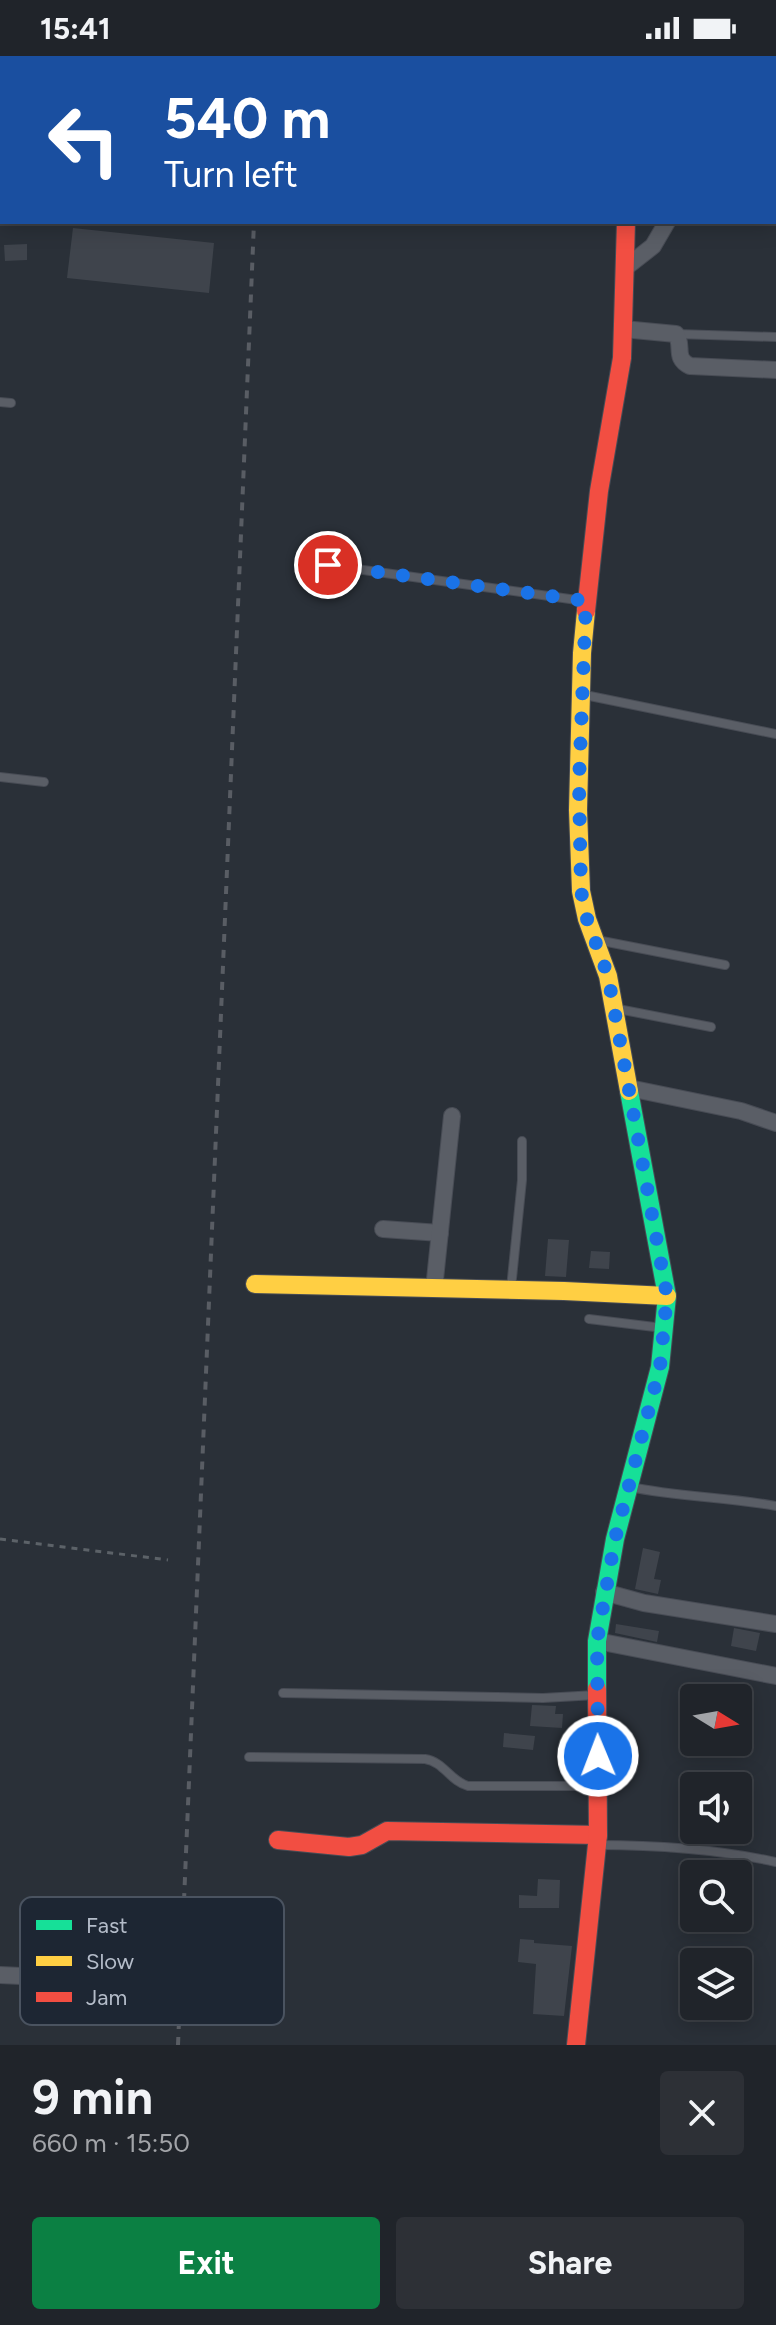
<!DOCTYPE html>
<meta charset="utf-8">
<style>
body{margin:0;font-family:Figtree,sans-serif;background:#2d3036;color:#f1f3f6;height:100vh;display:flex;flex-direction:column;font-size:30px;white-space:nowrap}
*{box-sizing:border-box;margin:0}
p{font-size:26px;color:#a2a4a8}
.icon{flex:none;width:44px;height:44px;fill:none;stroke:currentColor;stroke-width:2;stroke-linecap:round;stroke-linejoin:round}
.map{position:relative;height:1989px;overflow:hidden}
.panel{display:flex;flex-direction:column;background:#20242a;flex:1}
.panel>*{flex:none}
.hud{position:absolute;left:0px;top:0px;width:776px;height:168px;box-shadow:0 4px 20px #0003,0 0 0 2px #3d4147;background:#1a4fa0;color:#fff;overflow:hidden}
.needle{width:52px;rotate:101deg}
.buttons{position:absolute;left:680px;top:1628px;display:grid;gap:16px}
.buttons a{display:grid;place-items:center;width:72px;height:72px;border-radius:8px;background:#20242a;box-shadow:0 4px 20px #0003,0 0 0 2px #3d4147;font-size:40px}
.pin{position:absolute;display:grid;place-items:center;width:68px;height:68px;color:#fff;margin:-34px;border:4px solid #fff;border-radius:50%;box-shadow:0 2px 8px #0007}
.me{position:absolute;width:88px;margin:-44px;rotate:359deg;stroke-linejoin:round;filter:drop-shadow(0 0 6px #0008)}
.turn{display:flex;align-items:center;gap:28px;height:168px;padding:0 32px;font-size:36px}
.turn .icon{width:104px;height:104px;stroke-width:2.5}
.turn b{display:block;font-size:56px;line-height:68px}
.round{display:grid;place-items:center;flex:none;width:84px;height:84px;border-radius:8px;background:#2d3036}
.headline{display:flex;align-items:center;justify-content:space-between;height:136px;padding:0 32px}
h1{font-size:48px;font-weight:700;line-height:60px}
.cta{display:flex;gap:16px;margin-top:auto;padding:16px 32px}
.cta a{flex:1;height:92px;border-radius:8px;background:#0b8043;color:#fff;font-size:32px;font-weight:700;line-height:92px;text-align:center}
.cta a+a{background:#2d3036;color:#f1f3f6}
.status{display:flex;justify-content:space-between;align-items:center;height:56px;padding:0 40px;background:#20242a;direction:ltr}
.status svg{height:22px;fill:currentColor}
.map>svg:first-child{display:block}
.building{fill:#3f444c}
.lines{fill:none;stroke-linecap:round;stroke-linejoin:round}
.lane-casing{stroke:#484c55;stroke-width:10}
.street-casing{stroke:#484c55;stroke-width:18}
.fast-casing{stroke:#484c55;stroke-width:20}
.slow-casing{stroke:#484c55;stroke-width:20}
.jam-casing{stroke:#484c55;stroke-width:20}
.path{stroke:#5c6268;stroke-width:3;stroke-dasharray:6 6;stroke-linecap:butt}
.lane{stroke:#5a5e66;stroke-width:8}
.street{stroke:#5a5e66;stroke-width:16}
.fast{stroke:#16e098;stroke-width:18}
.slow{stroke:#ffcf43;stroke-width:18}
.jam{stroke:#f24e42;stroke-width:18}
.rail{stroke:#595d64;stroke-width:4;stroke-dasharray:8 8;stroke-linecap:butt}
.route{stroke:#1a73e8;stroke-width:14;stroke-dasharray:0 25.2}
.key{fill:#1d2633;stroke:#4a5360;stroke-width:2}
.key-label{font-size:22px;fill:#b4bcc9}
</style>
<div class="status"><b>15:41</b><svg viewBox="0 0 49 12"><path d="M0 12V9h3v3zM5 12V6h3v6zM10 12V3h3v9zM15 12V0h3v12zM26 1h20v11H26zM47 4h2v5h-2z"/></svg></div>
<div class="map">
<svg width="776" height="1989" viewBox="0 0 776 1989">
<rect width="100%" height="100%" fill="#2a3038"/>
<g class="building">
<polygon points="73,172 214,187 209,237 67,222"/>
<polygon points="27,188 27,204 5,205 4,189"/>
<polygon points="548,1183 569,1184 566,1221 545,1220"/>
<polygon points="591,1195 610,1196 609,1213 589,1212"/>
<polygon points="643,1492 660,1496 654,1523 661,1524 658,1538 635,1533"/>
<polygon points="616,1568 659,1575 657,1586 615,1577"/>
<polygon points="734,1572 760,1577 756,1595 731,1590"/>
<polygon points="532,1649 556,1650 555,1658 563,1658 562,1672 530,1670"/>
<polygon points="504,1677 535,1680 533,1694 503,1691"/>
<polygon points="538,1823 560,1824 559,1852 519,1852 519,1839 537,1840"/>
<polygon points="520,1883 534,1884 534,1887 572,1890 564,1960 533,1958 536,1908 518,1906"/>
</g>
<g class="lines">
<g class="lane-casing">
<g id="lane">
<polyline points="232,0 233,2"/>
<polyline points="126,2 126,0"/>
<polyline points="0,56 2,56"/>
<polyline points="0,101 2,101"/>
<polyline points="677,278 776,281"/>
<polyline points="0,346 11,347"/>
<polyline points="328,509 584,545"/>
<polyline points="585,639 776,678"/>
<polyline points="0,721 44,726"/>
<polyline points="597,884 725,909"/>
<polyline points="618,953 711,971"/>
<polyline points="511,1232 522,1124 522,1085"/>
<polyline points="589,1263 663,1272"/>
<path d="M630 1431C679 1441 728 1441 776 1450"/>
<polyline points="283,1637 543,1642 596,1639"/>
<path d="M249 1701 425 1703C444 1706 450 1725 468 1730H595"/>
<path d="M598 1789C659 1789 716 1793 776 1806"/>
</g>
</g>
<g class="street-casing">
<g id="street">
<polyline points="618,0 619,2"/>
<polyline points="731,2 732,0"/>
<polyline points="774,111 776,112"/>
<polyline points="625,212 653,190 667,166"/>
<path d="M623 273 676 278C684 290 673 302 690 310L776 314"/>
<polyline points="629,1032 741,1055 776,1067"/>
<polyline points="383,1173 440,1177"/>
<polyline points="434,1233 452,1060"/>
<polyline points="604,1536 644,1547 776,1568"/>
<polyline points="597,1585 776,1620"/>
<polyline points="0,1919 146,1926"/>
</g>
</g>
<g class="fast-casing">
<polyline id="fast" points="597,1633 597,1585 615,1483 660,1311 667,1240 629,1035"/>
</g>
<g class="slow-casing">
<g id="slow">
<polyline points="586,555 582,597 578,754 581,835 587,863 608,920 629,1035"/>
<polyline points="255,1228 564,1235 667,1240"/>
</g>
</g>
<g class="jam-casing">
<g id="jam">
<polyline points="586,555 599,435 622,302 626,166"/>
<polyline points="278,1784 349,1791 362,1789 387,1775 598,1779"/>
<polyline points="576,1989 598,1779 597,1633"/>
</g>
</g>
<polyline class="path" points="0,1483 168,1504"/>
<use href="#lane" class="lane"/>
<use href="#street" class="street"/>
<use href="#fast" class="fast"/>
<use href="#slow" class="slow"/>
<use href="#jam" class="jam"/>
<g class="rail">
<polyline points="273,2 273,0"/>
<polyline points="178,1989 254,166"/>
</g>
</g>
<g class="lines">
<polyline class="route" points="328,509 586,545 579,727 581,835 587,863 608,920 667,1240 660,1311 615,1483 597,1585 598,1700"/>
</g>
<rect x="20" y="1841" width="264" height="128" rx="12" class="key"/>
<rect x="36" y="1864" width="36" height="10" fill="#16e098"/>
<rect x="36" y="1900" width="36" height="10" fill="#ffcf43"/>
<rect x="36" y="1936" width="36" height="10" fill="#f24e42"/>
<g class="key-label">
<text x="86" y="1877">Fast</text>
<text x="86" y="1913">Slow</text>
<text x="86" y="1949">Jam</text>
</g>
</svg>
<div class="buttons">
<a><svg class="needle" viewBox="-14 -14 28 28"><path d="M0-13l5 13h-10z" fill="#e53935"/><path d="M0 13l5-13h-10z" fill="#a2a4a8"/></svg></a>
<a><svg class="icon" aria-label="sound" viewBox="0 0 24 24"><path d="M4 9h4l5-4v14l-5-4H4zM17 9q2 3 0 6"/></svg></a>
<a><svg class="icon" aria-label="search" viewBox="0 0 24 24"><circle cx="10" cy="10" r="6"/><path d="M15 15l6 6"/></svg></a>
<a><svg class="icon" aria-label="layers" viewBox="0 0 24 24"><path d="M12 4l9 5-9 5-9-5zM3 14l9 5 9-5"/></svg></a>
</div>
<div class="pin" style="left:328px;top:509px;background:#d93025"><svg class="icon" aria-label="arrive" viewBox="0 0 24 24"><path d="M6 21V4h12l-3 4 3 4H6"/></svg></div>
<svg class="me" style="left:598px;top:1700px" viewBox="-20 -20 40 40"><circle r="17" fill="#1a73e8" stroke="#fff" stroke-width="3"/><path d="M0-11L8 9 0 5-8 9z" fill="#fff"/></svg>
<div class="hud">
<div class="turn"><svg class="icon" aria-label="left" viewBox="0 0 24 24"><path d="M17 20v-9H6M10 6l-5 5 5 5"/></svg><div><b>540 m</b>Turn left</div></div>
</div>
</div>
<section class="panel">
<div class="headline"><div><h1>9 min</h1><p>660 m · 15:50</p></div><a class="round"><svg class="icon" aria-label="close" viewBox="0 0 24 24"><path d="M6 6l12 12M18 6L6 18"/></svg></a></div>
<div class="cta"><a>Exit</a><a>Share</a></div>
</section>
